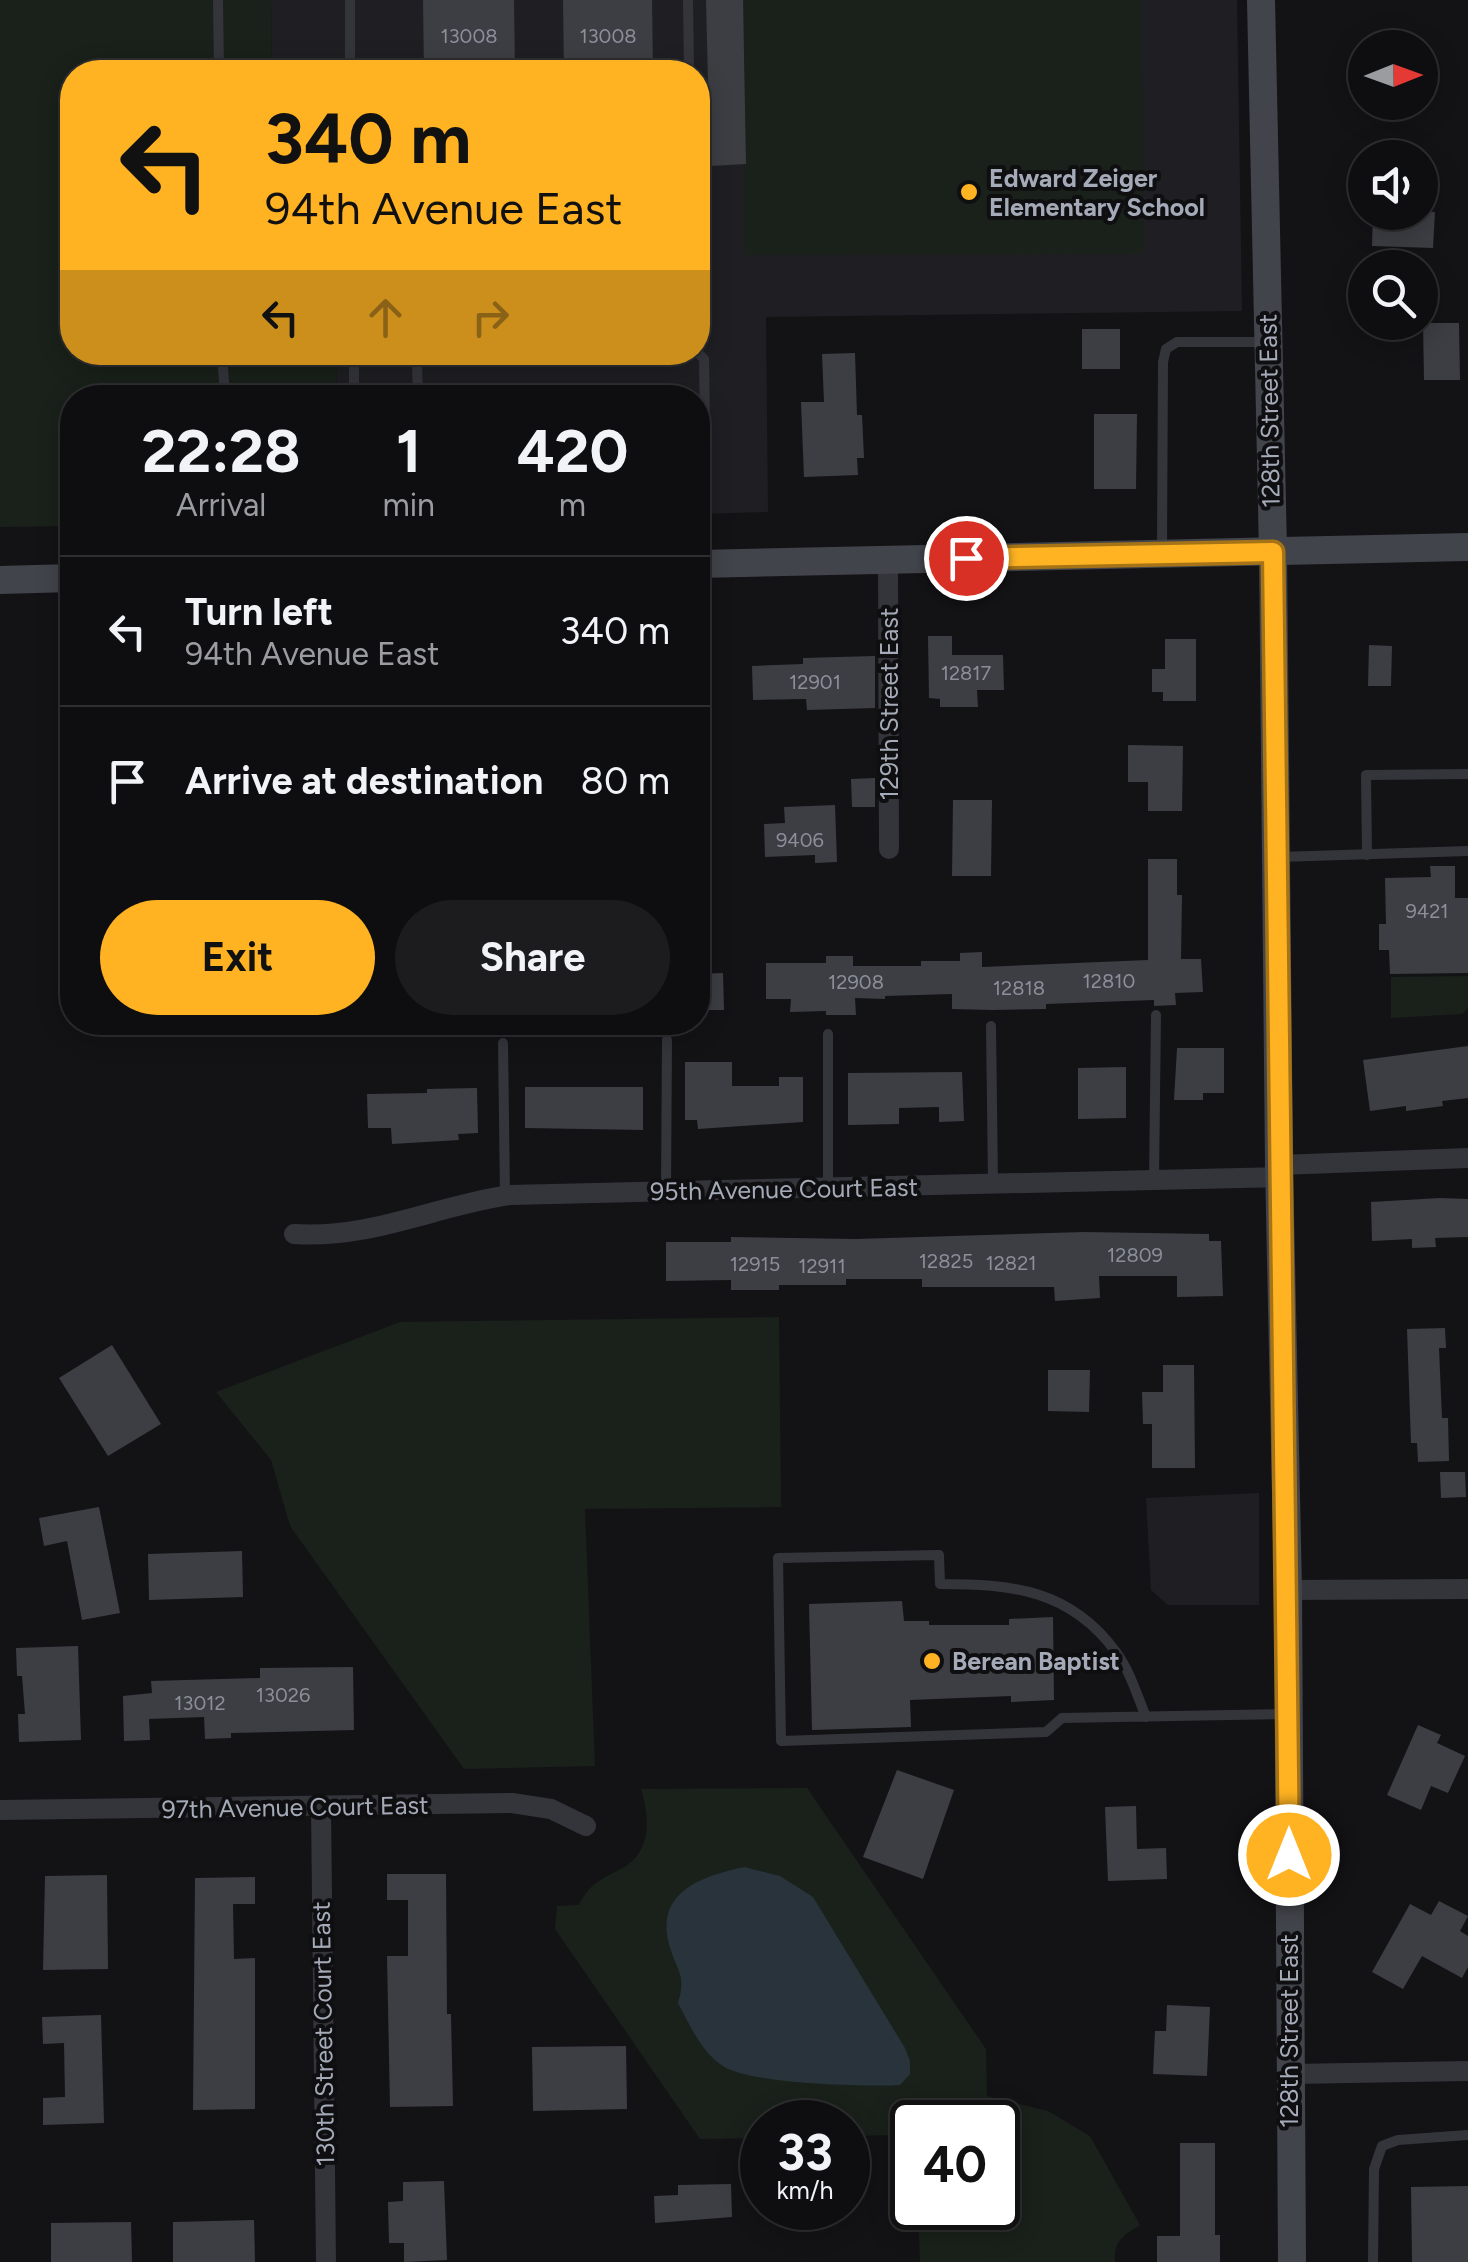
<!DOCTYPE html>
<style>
body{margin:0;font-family:Figtree,sans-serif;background:#1c1c1e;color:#f1f3f6;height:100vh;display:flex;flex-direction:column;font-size:38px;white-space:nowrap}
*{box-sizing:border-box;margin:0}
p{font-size:32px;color:#9b9c9f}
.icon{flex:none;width:55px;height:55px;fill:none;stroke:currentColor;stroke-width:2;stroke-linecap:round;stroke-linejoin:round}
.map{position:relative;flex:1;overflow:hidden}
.side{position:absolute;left:60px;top:385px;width:650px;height:650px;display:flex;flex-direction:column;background:#0e0e10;border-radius:40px;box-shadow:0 5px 25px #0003,0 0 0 2px #2e2e30}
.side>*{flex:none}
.banner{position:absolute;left:60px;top:60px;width:650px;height:305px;border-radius:40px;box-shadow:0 5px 25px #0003,0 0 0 2px #2e2e30;background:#ffb322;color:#111;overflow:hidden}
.needle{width:65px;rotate:89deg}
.fabs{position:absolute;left:1348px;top:30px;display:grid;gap:20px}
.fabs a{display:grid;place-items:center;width:90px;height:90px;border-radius:50%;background:#0e0e10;box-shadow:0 5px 25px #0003,0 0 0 2px #2e2e30;font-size:50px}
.speed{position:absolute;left:740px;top:2100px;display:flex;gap:20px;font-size:50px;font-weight:700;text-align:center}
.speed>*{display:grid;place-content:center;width:130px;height:130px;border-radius:50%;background:#0e0e10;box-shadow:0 5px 25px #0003,0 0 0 2px #2e2e30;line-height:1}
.speed small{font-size:25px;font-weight:400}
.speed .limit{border:5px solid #111;border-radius:15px;background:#fff;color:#111}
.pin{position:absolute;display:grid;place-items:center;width:85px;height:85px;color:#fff;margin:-42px;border:5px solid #fff;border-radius:50%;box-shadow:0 2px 10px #0007}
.me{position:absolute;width:110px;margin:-55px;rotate:0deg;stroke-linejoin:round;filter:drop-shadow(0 0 8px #0008)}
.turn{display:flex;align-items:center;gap:35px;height:210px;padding:0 40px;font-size:45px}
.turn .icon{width:130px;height:130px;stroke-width:2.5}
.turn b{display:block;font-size:70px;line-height:85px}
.lanes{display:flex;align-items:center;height:95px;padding:0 40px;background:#0003;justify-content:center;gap:50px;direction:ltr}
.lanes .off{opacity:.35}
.eta{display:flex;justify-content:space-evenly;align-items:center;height:170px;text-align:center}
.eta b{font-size:60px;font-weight:700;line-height:70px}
.cta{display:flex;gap:20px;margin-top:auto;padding:20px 40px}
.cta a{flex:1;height:115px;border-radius:60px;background:#ffb322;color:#111;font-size:40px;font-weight:700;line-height:115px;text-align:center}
.cta a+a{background:#1c1c1e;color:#f1f3f6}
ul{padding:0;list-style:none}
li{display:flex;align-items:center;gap:30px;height:150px;padding:0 40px;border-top:2px solid #2e2e30}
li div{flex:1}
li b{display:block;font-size:38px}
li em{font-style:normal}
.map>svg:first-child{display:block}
.built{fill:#1f1f23}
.green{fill:#19211a}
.water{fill:#29333b}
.building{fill:#3d3e43}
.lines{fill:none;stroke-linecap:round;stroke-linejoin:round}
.lane{stroke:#34353b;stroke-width:10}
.street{stroke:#34353b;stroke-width:20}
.secondary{stroke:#42444b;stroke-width:28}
.route-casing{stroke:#a67416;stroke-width:25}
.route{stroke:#ffb322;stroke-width:18}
.poi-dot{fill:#ffb322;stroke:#0f0f11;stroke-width:4}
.labels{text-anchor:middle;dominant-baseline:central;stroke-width:8;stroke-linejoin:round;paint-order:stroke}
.number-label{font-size:20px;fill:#8a8f9a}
.poi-label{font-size:25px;font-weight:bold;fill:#a4aab7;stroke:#0f0f11;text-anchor:start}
.street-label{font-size:25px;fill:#a4aab7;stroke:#0f0f11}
</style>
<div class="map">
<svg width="1468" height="2262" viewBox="0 0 1468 2262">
<rect width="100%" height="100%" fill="#131316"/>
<g class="built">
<polygon points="271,0 1237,0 1242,311 766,317 768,512 698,514 698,398 337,397 336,353 698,352 698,72 272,72"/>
<polygon points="1259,1493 1259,1605 1168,1605 1151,1590 1146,1498"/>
</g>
<g class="green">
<polygon points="0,0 271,0 272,72 72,72 72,352 336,353 337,397 72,398 72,526 0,527"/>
<polygon points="744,0 1142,0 1143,254 745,255"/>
<polygon points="1468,976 1468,1008 1462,1014 1391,1018 1391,977"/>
<polygon points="779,1317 781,1507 585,1509 595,1766 464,1769 290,1526 271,1460 216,1392 400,1322"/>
<path d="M807 1788 986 2049 987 2096 1048 2111 1090 2136 1140 2225C1123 2236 1114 2240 1115 2262H920L918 2208H998V2122H912V2135L848 2136V2122H762V2138L700 2139 555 1929 557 1906 579 1905C590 1883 600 1880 621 1869 652 1852 650 1819 641 1789Z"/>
</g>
<path class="water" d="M744 1867 780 1876 813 1897 905 2048 910 2061V2074L900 2085C865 2087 749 2084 723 2066 702 2053 689 2024 678 2003 687 1973 676 1971 669 1944 655 1892 702 1876 744 1867Z"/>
<g class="building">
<polygon points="423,0 514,0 515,72 424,72"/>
<polygon points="563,0 652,0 653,72 564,72"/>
<polygon points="706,0 743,0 746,164 710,166"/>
<polygon points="1373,212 1435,212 1433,248 1372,246"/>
<polygon points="1423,323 1459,323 1460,380 1424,380"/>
<rect x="1082" y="329" width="38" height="40"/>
<polygon points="855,353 857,415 862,415 864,458 857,458 858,475 804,477 801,402 824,402 822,354"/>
<polygon points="1094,414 1137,414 1136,489 1094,489"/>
<polygon points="928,636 952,636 952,655 1003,655 1004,690 977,690 978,707 940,707 940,699 929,698"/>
<polygon points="1165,639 1196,639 1196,701 1163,701 1163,692 1152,692 1152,669 1165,669"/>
<polygon points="1369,645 1392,646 1391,686 1368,686"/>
<polygon points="875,656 875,708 807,710 806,699 753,700 752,666 803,664 803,658"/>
<polygon points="1128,745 1183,746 1182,811 1148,811 1148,782 1128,782"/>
<polygon points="875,778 875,807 852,807 851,779"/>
<polygon points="953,800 992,800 991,876 952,876"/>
<polygon points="835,805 837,862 815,863 815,855 765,857 764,824 785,823 784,807"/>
<polygon points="1148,859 1177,859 1177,895 1182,895 1181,959 1201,959 1203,992 1175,993 1176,1005 1154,1006 1154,1000 1046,1004 1046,1009 993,1010 952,1009 952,994 885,996 885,999 855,998 856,1015 826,1015 826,1011 790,1012 791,999 766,999 766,963 826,963 826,956 853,956 853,966 921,966 921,961 960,961 960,953 982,952 982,967 1148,960"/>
<polygon points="1430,866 1455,866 1455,898 1468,898 1468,973 1390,974 1389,950 1379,950 1379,924 1386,924 1385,878 1431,877"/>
<polygon points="723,973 724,1010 698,1010 698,974"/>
<polygon points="1468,1046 1468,1098 1442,1101 1443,1106 1406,1111 1406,1106 1370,1111 1363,1060"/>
<polygon points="1177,1048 1224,1048 1224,1093 1203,1093 1203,1100 1174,1100"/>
<polygon points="685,1062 732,1062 732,1086 779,1086 779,1077 803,1077 803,1122 698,1129 697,1120 685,1120"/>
<polygon points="1126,1067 1126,1118 1078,1119 1078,1068"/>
<polygon points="962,1072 964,1121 939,1122 939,1107 899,1108 899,1124 848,1125 848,1073"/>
<polygon points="525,1087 643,1087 643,1130 525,1128"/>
<polygon points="477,1088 478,1133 458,1134 459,1140 392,1144 391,1128 368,1128 367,1094 427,1093 427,1089"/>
<polygon points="1440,1198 1468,1199 1468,1237 1435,1238 1436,1247 1412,1248 1412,1239 1372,1241 1371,1202"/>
<polygon points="1084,1232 1209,1234 1209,1241 1221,1241 1223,1296 1177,1297 1177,1276 1099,1276 1100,1298 1055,1301 1054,1287 922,1287 922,1279 846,1279 846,1285 779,1285 779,1290 731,1290 731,1280 666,1281 666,1242 731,1242 731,1237 856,1239"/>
<polygon points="1445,1328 1446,1348 1439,1348 1442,1418 1448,1418 1449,1461 1418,1462 1417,1443 1411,1443 1407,1329"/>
<polygon points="112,1345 161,1424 108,1456 59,1378"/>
<polygon points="1163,1365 1194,1365 1195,1468 1152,1468 1152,1424 1143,1424 1142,1392 1163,1392"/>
<polygon points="1048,1370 1090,1370 1089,1412 1048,1411"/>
<polygon points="1440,1472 1465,1472 1466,1497 1441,1498"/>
<polygon points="99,1507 120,1613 82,1620 67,1541 44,1546 39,1518"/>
<polygon points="242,1551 243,1597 149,1600 148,1554"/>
<polygon points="902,1601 904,1621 929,1621 929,1625 1009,1625 1009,1619 1053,1617 1054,1700 1011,1702 1011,1696 910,1700 911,1727 812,1730 809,1604"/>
<polygon points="78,1646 81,1740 19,1742 18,1714 25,1714 22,1676 17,1676 16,1648"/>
<polygon points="353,1667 354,1730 231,1733 231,1738 205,1739 204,1717 149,1719 150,1740 124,1741 123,1696 152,1693 151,1681 260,1678 260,1668"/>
<polygon points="1418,1725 1441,1735 1437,1743 1465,1756 1448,1793 1431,1786 1421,1810 1387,1795"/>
<polygon points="897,1770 954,1790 923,1879 863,1857"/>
<polygon points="1136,1806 1137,1849 1166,1848 1167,1879 1108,1881 1105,1807"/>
<polygon points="387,1874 446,1874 447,2014 451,2014 453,2106 390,2107 387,1956 408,1956 408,1900 387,1900"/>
<polygon points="107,1875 108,1969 43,1970 45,1876"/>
<polygon points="255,1877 255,1904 233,1904 234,1959 255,1958 255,2109 193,2110 195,1878"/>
<polygon points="1439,1901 1468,1916 1460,1931 1468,1936 1468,1967 1462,1978 1422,1956 1403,1989 1372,1972 1410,1904 1431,1915"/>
<polygon points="1167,2005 1210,2007 1207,2076 1153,2074 1155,2031 1166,2031"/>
<polygon points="101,2015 104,2123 43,2125 43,2098 65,2097 64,2043 43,2044 42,2017"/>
<polygon points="626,2046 627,2109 533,2111 532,2047"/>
<polygon points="1180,2143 1215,2143 1215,2235 1220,2235 1220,2262 1157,2262 1157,2236 1180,2236"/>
<polygon points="444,2181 447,2260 404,2262 404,2243 389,2243 388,2202 403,2201 403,2182"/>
<polygon points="731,2184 732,2217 655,2223 654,2196 678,2195 678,2185"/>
<polygon points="1468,2186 1468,2262 1412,2262 1411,2187"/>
<polygon points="254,2220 255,2262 173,2262 173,2222"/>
<polygon points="131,2222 132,2262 51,2262 51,2223"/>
</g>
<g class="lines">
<g class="lane">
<polyline points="218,0 219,72"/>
<polyline points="350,0 350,72"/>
<polyline points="688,0 689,72"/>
<polyline points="222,352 225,398"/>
<polyline points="354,352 354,396 418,394"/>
<polyline points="697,352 704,359 707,563"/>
<polyline points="237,398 260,398"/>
<polyline points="324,398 354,398"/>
<polyline points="418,398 417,363 426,355 533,352"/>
<polyline points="1162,549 1163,362 1166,349 1177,342 1266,342"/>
<polyline points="1367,855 1366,775 1468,774"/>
<polyline points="1279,857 1468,851"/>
<polyline points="991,1026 993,1183"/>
<polyline points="828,1034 828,1187"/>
<polyline points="503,1043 505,1196"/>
<polyline points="1154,1179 1156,1015"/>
<polyline points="666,1191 667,1040"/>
<path d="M1146 1717C1137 1695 1130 1671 1116 1652 1070 1589 1011 1584 940 1584L939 1555 778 1558 781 1741 1046 1732 1062 1718 1287 1714"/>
<polyline points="1373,2262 1374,2169 1382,2146 1398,2140 1468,2135"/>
</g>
<g class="street">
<polyline points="888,560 889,849"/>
<polyline points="1279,1165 1468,1158"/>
<path d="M294 1234C372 1239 435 1206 510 1195L1279 1177"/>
<polyline points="1288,1590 1468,1589"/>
<polyline points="321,1807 326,2262"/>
<polyline points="0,1810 512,1803 551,1809 586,1826"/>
<polyline points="1290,2074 1468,2071"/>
</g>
<g class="secondary">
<polyline points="1261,0 1273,551 1279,1165 1288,1590 1292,2262"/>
<polyline points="698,564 1468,547"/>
<polyline points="0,580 72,578"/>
</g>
</g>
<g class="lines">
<g class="route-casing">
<polyline id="route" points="966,558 1273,552 1289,1855"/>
</g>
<use href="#route" class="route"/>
</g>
<g class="poi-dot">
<circle cx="969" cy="192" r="10"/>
<circle cx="932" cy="1661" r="10"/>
</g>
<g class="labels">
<g class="number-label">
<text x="469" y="36">13008</text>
<text x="608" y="36">13008</text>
<text x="966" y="673">12817</text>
<text x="815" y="682">12901</text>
<text x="800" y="840">9406</text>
<text x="1427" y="911">9421</text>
<text x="1109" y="981">12810</text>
<text x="856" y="982">12908</text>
<text x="1019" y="988">12818</text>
<text x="1135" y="1255">12809</text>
<text x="946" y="1261">12825</text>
<text x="1011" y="1263">12821</text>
<text x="755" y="1264">12915</text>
<text x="822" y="1266">12911</text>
<text x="283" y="1695">13026</text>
<text x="200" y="1703">13012</text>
</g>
<g class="poi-label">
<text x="989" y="178">Edward Zeiger<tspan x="989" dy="29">Elementary School</tspan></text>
<text x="952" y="1661">Berean Baptist</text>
</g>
<g class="street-label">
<text transform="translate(1269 411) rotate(-91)">128th Street East</text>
<text transform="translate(889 704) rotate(-90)">129th Street East</text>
<text transform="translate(784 1189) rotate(-1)">95th Avenue Court East</text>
<text transform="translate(295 1807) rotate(-1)">97th Avenue Court East</text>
<text transform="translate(1289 2031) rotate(-90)">128th Street East</text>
<text transform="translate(323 2034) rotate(-91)">130th Street Court East</text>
</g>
</g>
</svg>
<div class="fabs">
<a><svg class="needle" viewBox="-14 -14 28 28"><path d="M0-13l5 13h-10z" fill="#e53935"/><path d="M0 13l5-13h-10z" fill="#9b9c9f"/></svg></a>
<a><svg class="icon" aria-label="sound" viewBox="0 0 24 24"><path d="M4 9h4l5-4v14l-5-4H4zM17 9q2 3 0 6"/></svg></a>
<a><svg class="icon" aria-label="search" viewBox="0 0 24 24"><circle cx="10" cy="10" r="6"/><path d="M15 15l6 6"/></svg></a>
</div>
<div class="speed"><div>33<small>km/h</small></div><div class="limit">40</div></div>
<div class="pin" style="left:966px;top:558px;background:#d93025"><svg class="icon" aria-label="arrive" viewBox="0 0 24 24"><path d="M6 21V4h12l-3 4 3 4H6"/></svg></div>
<svg class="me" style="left:1289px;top:1855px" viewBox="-20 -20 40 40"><circle r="17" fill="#ffb322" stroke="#fff" stroke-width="3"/><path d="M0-11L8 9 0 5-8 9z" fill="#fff"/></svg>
<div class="banner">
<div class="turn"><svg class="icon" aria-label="left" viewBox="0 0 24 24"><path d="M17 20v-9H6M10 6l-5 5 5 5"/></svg><div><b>340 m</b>94th Avenue East</div></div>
<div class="lanes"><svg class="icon" aria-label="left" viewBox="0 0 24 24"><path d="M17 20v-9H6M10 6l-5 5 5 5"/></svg><svg class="icon off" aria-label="ahead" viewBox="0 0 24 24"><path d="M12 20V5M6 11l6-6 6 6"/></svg><svg class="icon off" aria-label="right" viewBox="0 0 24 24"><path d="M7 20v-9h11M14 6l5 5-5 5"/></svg></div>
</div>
<section class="side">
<div class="eta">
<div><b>22:28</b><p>Arrival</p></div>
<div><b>1</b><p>min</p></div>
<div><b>420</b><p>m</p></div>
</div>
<ul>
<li><svg class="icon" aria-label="left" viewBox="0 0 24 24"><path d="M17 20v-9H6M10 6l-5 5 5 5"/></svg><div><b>Turn left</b><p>94th Avenue East</p></div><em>340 m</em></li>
<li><svg class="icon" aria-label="arrive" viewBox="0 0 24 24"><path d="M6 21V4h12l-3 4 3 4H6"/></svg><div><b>Arrive at destination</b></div><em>80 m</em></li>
</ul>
<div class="cta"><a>Exit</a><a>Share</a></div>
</section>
</div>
